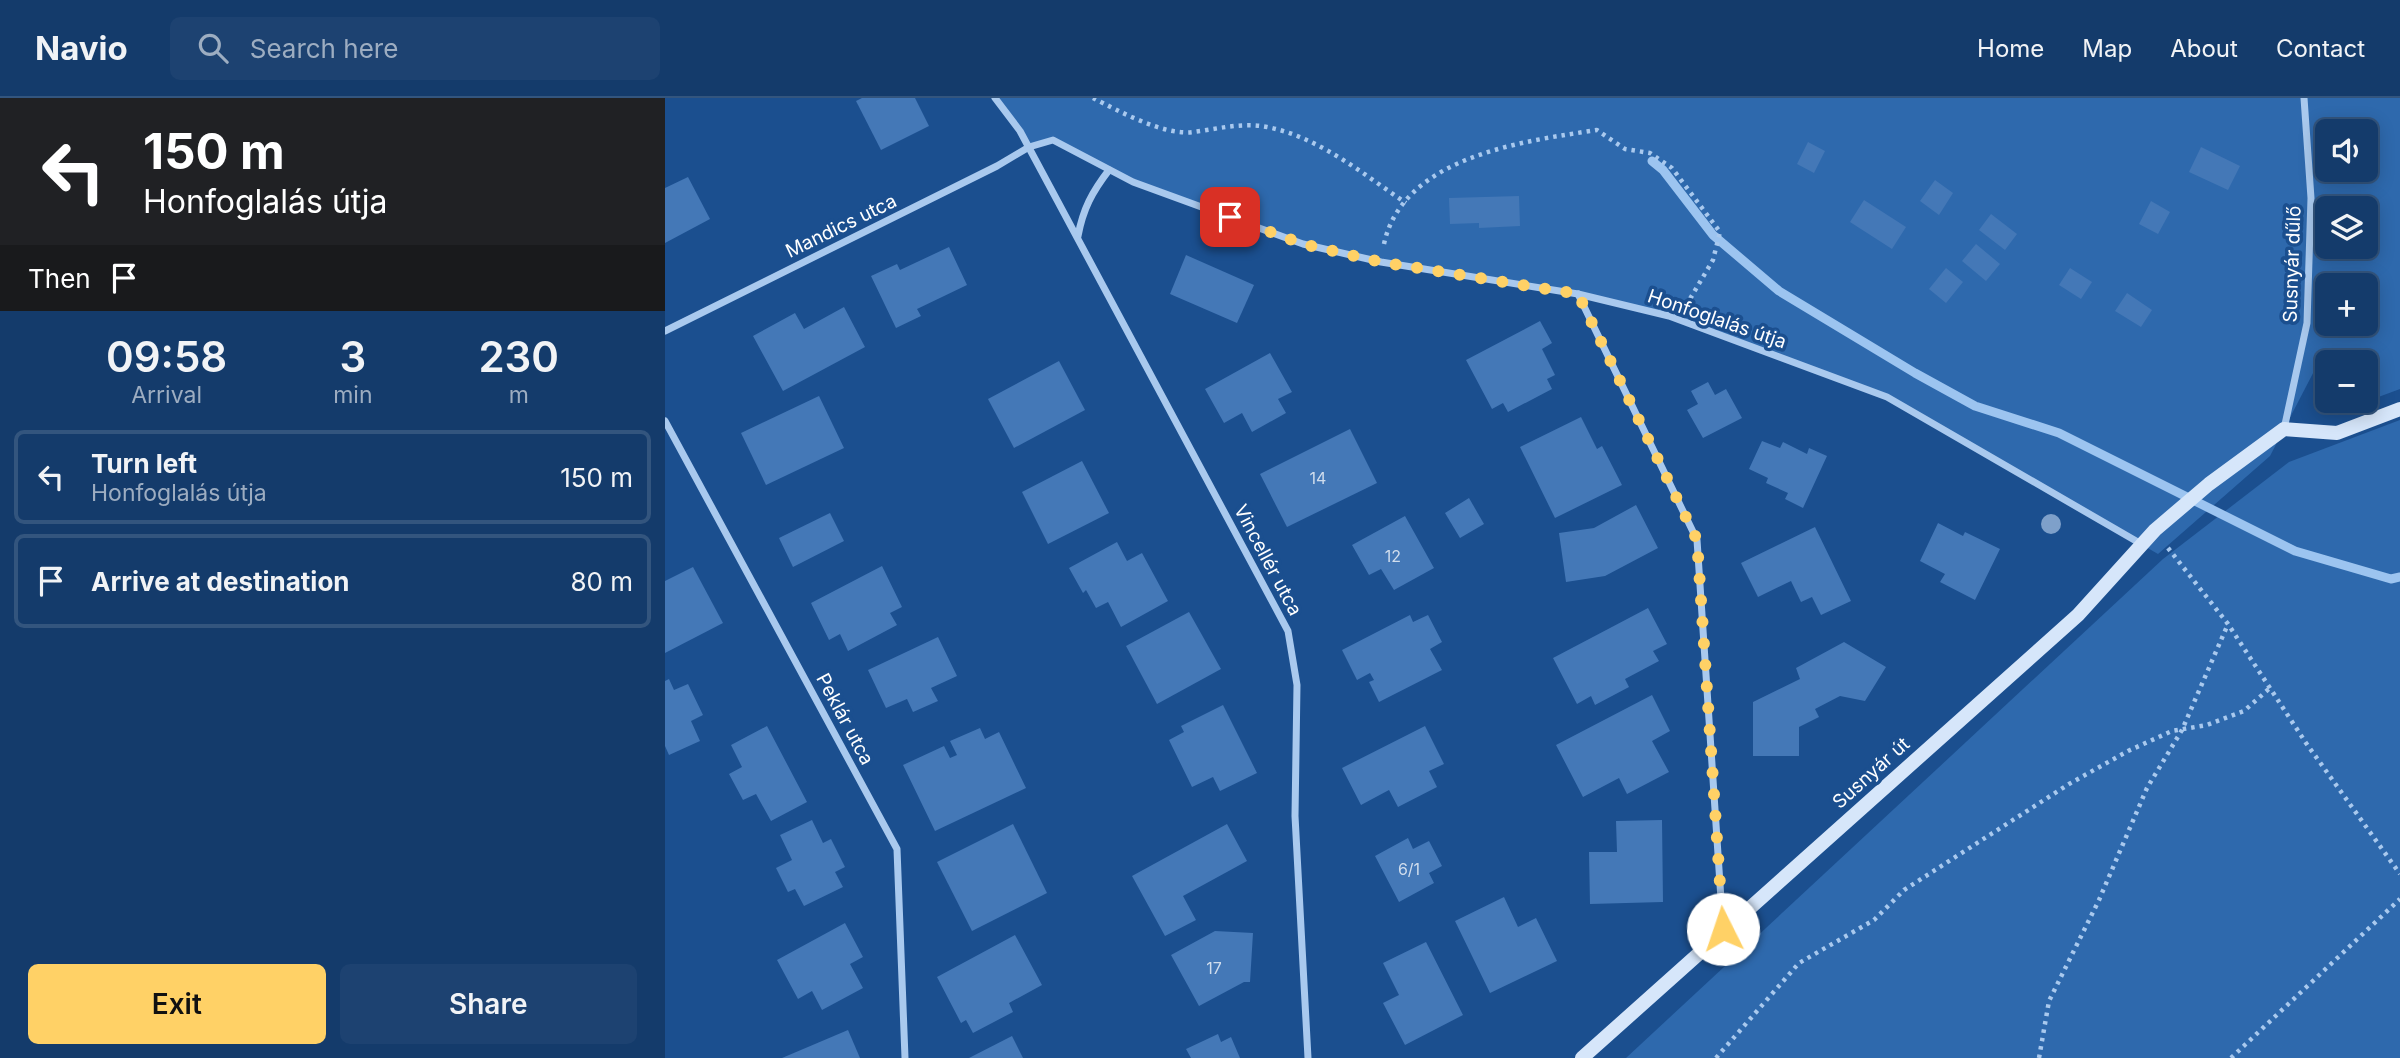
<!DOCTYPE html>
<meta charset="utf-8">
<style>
body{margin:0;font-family:Inter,sans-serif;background:#1d4271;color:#f1f3f6;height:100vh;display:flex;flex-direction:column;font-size:26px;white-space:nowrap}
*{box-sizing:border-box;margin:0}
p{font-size:23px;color:#9dadc1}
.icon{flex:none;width:38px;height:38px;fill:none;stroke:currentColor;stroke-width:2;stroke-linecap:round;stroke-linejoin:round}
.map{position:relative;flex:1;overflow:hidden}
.details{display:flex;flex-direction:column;background:#143b6b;width:665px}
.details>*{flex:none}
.top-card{background:#202124;color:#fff;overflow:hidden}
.tools{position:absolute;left:1650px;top:21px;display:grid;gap:14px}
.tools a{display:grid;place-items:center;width:63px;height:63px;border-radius:10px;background:#143b6b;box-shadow:0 4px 18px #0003,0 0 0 2px #33557e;font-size:35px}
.pin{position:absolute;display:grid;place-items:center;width:60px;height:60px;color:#fff;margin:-30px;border-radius:14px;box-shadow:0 4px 10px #0006}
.me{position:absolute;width:77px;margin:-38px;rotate:356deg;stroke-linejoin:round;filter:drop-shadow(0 0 5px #0008)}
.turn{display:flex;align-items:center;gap:24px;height:147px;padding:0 28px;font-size:32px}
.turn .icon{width:91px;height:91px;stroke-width:2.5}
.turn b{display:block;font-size:49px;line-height:60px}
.then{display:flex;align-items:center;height:66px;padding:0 28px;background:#0003;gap:14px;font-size:26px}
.eta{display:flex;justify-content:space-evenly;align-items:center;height:119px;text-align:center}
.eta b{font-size:42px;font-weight:600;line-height:49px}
.action{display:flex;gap:14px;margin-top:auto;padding:14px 28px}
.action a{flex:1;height:80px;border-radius:10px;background:#ffd166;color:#111;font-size:28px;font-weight:600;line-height:80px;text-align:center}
.action a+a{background:#1d4271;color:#f1f3f6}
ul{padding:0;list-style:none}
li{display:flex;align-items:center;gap:21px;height:94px;margin:0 14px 10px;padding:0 14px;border:4px solid #33557e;border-radius:10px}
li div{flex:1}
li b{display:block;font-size:26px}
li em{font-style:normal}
header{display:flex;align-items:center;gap:42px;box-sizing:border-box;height:98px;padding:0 35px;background:#143b6b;border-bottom:2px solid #33557e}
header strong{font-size:33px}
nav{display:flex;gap:38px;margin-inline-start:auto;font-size:24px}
.search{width:490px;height:63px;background:#1d4271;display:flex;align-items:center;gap:18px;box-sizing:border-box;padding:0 24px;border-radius:10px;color:#9dadc1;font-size:26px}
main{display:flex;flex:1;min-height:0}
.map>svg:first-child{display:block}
.green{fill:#2e69ad;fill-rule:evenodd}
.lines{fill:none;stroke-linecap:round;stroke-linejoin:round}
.stream{stroke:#9cc4f0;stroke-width:9}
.building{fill:#4478b7}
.path{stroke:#a9c9ee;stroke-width:4.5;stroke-dasharray:3.5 5;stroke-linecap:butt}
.street{stroke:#a9c9ee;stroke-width:7}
.secondary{stroke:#d6e6fa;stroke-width:14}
.tree{fill:#7ea0ca}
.route{stroke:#ffd166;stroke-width:12;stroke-dasharray:0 21.6}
.labels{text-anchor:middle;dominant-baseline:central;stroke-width:7;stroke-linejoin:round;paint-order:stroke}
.number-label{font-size:16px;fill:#d0dded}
.street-label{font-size:19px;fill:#fff;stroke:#1b4f8f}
</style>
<header>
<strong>Navio</strong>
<div class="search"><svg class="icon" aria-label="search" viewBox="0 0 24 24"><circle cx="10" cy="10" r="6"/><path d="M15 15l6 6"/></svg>Search here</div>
<nav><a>Home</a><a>Map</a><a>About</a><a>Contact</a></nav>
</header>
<main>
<section class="details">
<div class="top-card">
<div class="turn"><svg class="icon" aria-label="left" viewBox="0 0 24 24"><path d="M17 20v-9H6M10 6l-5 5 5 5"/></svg><div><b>150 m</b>Honfoglalás útja</div></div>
<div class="then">Then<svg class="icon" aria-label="arrive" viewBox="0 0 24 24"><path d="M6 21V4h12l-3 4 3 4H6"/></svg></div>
</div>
<div class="eta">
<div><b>09:58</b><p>Arrival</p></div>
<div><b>3</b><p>min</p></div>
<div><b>230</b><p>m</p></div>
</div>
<ul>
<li><svg class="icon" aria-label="left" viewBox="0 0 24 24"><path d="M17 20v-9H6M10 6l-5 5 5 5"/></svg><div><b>Turn left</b><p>Honfoglalás útja</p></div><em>150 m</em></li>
<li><svg class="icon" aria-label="arrive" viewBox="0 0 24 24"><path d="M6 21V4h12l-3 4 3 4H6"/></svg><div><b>Arrive at destination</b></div><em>80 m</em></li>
</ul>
<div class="action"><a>Exit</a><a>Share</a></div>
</section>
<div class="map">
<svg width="1735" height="960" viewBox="0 0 1735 960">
<rect width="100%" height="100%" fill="#1b4f8f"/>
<g class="green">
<path d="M330 0H1735V291L1700 304 1679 303H1701V264H1662V288L1658 279 1659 254 1605 358 1493 456 1222 299 1004 218 913 196 716 164 638 146 468 84 388 43 364 49ZM1662 33H1701V72H1662ZM1662 110H1701V149H1662ZM1662 187H1701V226H1662Z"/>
<polygon points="1735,322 1735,960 961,960 1498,461 1624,364"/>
</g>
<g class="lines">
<polyline class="stream" points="987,63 998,72 1048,137 1114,193 1250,275 1310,308 1394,335 1630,453 1726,481 1735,479"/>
</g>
<g class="building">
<polygon points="197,0 250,0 264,28 216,52 191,3"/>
<polygon points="1143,44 1160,53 1149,75 1132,66"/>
<polygon points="1536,49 1575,68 1563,92 1524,74"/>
<polygon points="23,79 45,121 0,145 0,90"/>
<polygon points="1270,82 1288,95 1274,117 1255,103"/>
<polygon points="854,98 855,128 814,130 814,125 785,126 784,100"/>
<polygon points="1199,102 1241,129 1227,151 1185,124"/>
<polygon points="1486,103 1505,114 1493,136 1474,126"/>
<polygon points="1326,116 1352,136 1340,152 1314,132"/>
<polygon points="1311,146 1335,166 1321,183 1297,163"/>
<polygon points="284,149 302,187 252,211 256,218 231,230 206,178 232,166 235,172"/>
<polygon points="521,157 589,187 572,225 505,196"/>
<polygon points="1281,170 1298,184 1281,205 1264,191"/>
<polygon points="1405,170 1427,184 1416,201 1394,187"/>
<polygon points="1462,195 1487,212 1476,229 1450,213"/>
<polygon points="179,209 200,249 118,293 88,238 130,215 139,231"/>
<polygon points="875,223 887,245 877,251 890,277 882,281 887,291 843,314 838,305 827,311 801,262"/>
<polygon points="605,255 627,294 613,301 621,315 587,334 577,315 559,325 540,291"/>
<polygon points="394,263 420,312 349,350 323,301"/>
<polygon points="1043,284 1050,297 1061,291 1077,320 1038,340 1022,312 1033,306 1026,293"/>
<polygon points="154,298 179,350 101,387 76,335"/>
<polygon points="916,319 932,351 937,348 957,387 890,420 855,349"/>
<polygon points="685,331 712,385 622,429 595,376"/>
<polygon points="1097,343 1115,350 1118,344 1142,356 1144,350 1162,358 1138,410 1120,401 1123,395 1101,385 1103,380 1084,371"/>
<polygon points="417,363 444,415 383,446 357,394"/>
<polygon points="804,400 819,426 795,440 780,415"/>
<polygon points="971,407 993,450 940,478 901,484 894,435 929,430"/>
<polygon points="165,415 179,443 128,469 114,440"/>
<polygon points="740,418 769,470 729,492 716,471 704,477 687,447"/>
<polygon points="1273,425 1298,438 1300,434 1335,451 1310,502 1275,484 1280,476 1255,463"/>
<polygon points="1150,429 1186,503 1156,517 1147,499 1136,504 1126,483 1093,499 1076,465"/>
<polygon points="452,444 462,463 477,455 503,503 456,529 443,504 431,510 421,492 418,495 404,470"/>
<polygon points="217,468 237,509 225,515 232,527 183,553 175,536 164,542 146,505"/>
<polygon points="28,469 58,525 0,555 0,483"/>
<polygon points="983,510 1002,546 988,553 994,563 960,581 964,589 930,607 926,598 912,606 888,560"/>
<polygon points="524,514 556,571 492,606 461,548"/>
<polygon points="745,517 748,524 763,517 777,544 765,551 777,572 714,604 704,584 709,582 705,575 692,582 677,552"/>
<polygon points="273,539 292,578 266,590 273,603 248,614 242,601 221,610 203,572"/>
<polygon points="1179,544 1221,569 1200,603 1175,598 1150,611 1154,619 1134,629 1134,658 1088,658 1088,604 1135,581 1131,570"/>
<polygon points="4,581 9,592 23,586 38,617 26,623 35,643 4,657 0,648 0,583"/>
<polygon points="987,597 1005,633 987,643 1004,674 962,696 954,680 918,699 891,647"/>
<polygon points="558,607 592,675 555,693 548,679 527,689 504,642 519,634 516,628"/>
<polygon points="102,628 142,704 106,723 91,696 78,702 64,676 77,669 66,647"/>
<polygon points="760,628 779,666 764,673 772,689 733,709 724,692 696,707 677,670"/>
<polygon points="315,630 320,641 334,634 361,690 270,733 238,667 279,648 285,660 292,657 285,643"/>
<polygon points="147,722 158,745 166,741 180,769 170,774 178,789 139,808 130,791 123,794 111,770 127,762 115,737"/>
<polygon points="997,722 998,804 925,806 924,754 952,754 951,723"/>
<polygon points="348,726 382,795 307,833 272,764"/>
<polygon points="562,726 582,763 518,798 531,822 500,838 467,778"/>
<polygon points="743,740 748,751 764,743 777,768 764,775 769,785 734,804 710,758"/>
<polygon points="839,799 853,829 871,820 892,863 825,895 790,823"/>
<polygon points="180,825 198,859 185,866 198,890 157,912 147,893 133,901 112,862"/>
<polygon points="550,833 588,835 585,884 579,884 534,908 506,857"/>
<polygon points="350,837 377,887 344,905 348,914 308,935 301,922 296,925 272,879"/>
<polygon points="761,844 798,917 740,947 718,905 734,897 718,865"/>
<polygon points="183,932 195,960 117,960"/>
<polygon points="553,936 556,944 566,939 575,960 526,960 521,951"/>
<polygon points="347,938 358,960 304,960"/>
</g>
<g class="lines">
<g class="path">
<path d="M428 0C454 13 499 38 528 34 553 31 577 24 602 29 654 39 698 76 741 105"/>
<path d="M719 146C738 58 860 43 932 32L960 51 985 55 1007 70 1055 134 1048 162 1022 206"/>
<polyline points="1503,450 1563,526 1641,645 1735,776"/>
<polyline points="1051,960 1134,865 1209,822 1239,792 1404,686 1463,653 1507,633 1542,627 1579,613 1606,589"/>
<polyline points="1374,960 1384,903 1434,802 1482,690 1517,632 1563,526"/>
<polyline points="1566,960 1735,801"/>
</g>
<g class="street">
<polyline points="330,0 355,33 623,533 632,587 630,718 643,960"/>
<path d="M413 138C418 111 427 94 444 72"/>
<polyline points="913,196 1032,442 1058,831"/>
<polyline points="0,233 332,68 364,49 388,42 468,84 638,146 716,164 913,196 1004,218 1222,299 1478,447"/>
<polyline points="0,323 232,751 240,960"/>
<polyline points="1619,331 1642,225 1646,100 1639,0"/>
</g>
<polyline class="secondary" points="917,960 1413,517 1490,432 1544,386 1619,331 1672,335 1735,311"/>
</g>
<circle class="tree" cx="1386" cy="426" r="10"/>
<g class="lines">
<polyline class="route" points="565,119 638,146 716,164 913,196 1032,442 1058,831"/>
</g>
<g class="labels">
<g class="number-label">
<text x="653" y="380">14</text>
<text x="728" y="458">12</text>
<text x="744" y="771">6/1</text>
<text x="549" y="870">17</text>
</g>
<g class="street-label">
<text transform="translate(176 128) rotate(-26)">Mandics utca</text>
<text transform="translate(1627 166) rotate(-88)">Susnyár dűlő</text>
<text transform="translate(1052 221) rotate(19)">Honfoglalás útja</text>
<text transform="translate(603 462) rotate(62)">Vincellér utca</text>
<text transform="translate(180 621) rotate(62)">Peklár utca</text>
<text transform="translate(1206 675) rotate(-42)">Susnyár út</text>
</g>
</g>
</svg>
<div class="tools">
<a><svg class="icon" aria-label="sound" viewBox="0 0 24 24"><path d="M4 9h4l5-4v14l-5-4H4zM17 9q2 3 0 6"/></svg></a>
<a><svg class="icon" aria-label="layers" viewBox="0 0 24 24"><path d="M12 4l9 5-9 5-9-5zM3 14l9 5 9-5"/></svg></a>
<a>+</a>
<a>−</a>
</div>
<div class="pin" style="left:565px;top:119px;background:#d93025"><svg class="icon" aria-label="arrive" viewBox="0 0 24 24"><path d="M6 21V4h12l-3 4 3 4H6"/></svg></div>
<svg class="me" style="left:1058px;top:831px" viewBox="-20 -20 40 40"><circle r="19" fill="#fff"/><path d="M0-13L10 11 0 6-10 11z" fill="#ffd166"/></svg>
</div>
</main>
